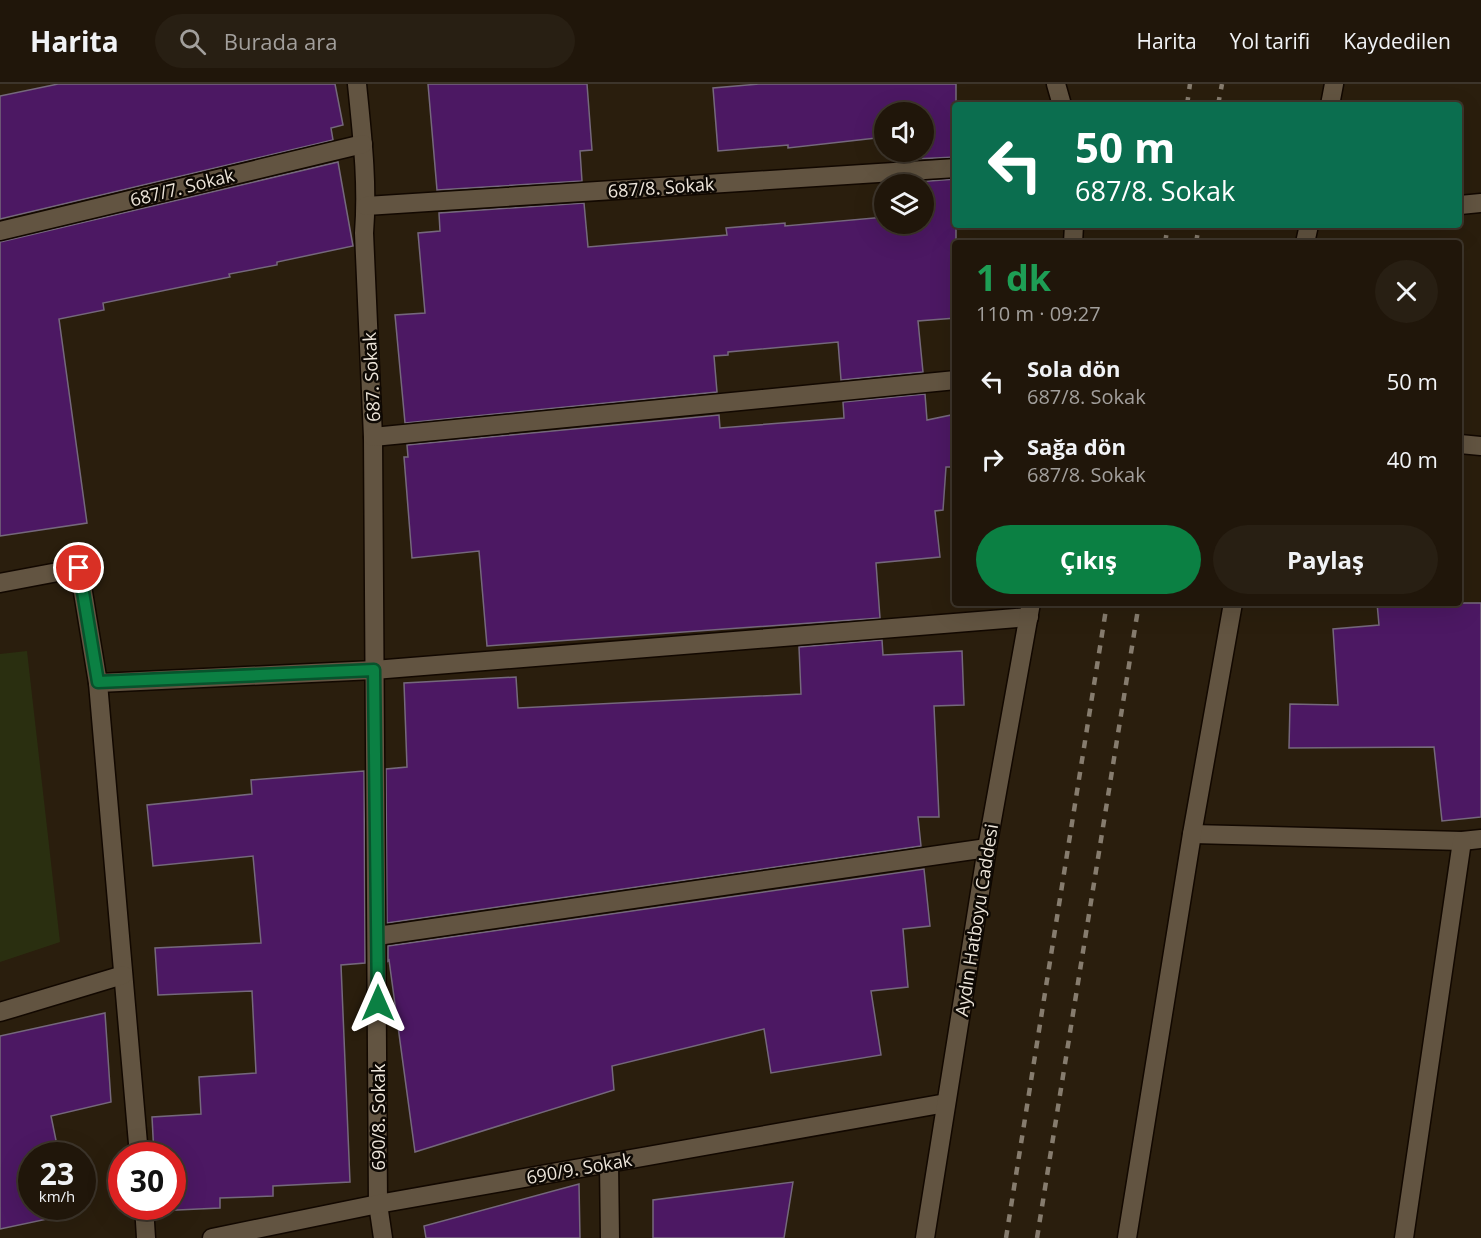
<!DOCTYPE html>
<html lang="tr">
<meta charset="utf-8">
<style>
body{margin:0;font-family:"Open Sans",sans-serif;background:#281f13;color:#f1f3f6;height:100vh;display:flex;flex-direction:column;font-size:22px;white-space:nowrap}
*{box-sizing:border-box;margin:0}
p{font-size:20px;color:#a29f9c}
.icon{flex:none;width:33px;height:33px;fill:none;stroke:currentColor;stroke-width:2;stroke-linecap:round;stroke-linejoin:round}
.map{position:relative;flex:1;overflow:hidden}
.side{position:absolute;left:952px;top:156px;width:510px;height:366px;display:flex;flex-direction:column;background:#20160a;border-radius:6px;box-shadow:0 6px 24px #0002,0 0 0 2px #3d352b}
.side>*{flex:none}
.guide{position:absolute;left:952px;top:18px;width:510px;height:126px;border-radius:6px;box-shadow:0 6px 24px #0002,0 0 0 2px #3d352b;background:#0b6e4f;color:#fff;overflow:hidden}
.buttons{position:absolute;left:874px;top:18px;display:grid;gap:12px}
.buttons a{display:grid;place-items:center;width:60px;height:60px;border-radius:50%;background:#20160a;box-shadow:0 6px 24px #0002,0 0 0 2px #3d352b;font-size:30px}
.speed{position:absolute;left:18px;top:1058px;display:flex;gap:12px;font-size:30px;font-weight:700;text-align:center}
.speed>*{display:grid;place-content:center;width:78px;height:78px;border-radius:50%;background:#20160a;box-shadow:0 6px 24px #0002,0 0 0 2px #3d352b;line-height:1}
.speed small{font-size:15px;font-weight:400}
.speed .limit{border:9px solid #d22;background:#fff;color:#111}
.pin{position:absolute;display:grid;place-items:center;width:51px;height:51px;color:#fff;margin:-26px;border:3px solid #fff;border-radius:50%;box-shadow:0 2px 6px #0007}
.me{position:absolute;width:66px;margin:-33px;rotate:0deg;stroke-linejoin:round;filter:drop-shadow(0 0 4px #0008)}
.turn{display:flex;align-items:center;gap:21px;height:126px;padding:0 24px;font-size:27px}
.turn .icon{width:78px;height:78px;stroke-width:2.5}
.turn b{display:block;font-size:42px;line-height:51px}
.round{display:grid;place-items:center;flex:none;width:63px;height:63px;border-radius:32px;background:#281f13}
.summary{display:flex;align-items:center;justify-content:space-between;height:102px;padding:0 24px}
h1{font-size:36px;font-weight:700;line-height:45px;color:#1e9e55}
.action{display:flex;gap:12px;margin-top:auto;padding:12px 24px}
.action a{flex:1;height:69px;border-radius:36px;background:#0b8043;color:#fff;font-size:24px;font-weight:700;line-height:69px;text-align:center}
.action a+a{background:#281f13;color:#f1f3f6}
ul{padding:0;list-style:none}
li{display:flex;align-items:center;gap:18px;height:78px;padding:0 24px}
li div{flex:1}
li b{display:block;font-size:22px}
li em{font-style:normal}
header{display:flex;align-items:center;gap:36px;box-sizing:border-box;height:84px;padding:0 30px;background:#20160a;border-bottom:2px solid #3d352b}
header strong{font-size:28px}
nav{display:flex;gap:33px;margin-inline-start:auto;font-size:21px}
.search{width:420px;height:54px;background:#281f13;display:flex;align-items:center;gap:15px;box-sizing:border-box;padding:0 21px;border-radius:33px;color:#a29f9c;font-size:22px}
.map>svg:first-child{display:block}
.green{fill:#2a2f10}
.building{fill:#4c1863;stroke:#75687c;stroke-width:1.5}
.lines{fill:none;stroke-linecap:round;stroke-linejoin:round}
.minor-casing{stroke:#120800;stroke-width:21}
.minor{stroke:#625441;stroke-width:18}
.rail{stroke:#867c6e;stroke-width:4.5;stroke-dasharray:8 8;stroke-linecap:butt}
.route-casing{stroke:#07532c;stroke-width:15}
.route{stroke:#0b8043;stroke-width:10}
.labels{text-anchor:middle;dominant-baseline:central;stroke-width:5;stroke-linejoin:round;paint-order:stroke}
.street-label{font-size:18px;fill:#ede5da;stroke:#0e0904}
</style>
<header>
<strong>Harita</strong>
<div class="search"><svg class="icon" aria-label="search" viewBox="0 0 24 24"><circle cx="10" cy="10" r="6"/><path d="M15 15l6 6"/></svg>Burada ara</div>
<nav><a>Harita</a><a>Yol tarifi</a><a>Kaydedilen</a></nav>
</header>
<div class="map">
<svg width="1481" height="1154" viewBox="0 0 1481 1154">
<rect width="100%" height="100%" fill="#2a1e0d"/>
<polygon class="green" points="27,567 60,858 0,878 0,570"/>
<g class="building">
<polygon points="58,0 335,0 343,41 331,44 333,56 0,135 0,12"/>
<polygon points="428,0 587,0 592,66 580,67 582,97 437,106"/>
<polygon points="759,0 956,0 956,73 914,75 914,68 924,68 924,28 885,28 885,53 788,64 788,61 718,67 713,4"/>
<polygon points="338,78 353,162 277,178 277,181 229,190 230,193 103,219 104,226 59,235 87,439 0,452 0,158"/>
<polygon points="956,95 956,234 918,237 923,288 841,296 838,258 728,268 728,271 714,272 717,308 405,339 395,231 425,229 418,149 440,147 439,129 584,119 588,163 727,151 726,144 785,139 785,142 885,133 885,140 924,140 924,100 917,100 916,98"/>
<polygon points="925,310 927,336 956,330 956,383 946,383 943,426 935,427 940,473 876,479 880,534 487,562 479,467 412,474 404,373 408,373 407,361 719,331 720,344 844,334 843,318"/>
<polygon points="1377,519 1481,519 1481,733 1442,737 1434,663 1289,664 1290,620 1338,621 1333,545 1379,541"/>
<polygon points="882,556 883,571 962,567 964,621 934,622 939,733 918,733 921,762 387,839 386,685 407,683 404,599 516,593 518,624 801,610 799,563"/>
<polygon points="364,687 365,879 341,881 350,1098 273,1102 273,1112 220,1114 220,1124 156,1127 156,1122 172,1122 172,1071 154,1071 152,1033 201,1030 199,993 256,989 252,907 158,911 155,864 261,859 253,772 153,782 147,721 252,710 251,696"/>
<polygon points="924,785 930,842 903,845 908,903 871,907 881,971 771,989 764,945 612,982 614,1006 415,1068 389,876 388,877 388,862"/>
<polygon points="105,929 111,1018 51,1032 59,1071 32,1071 32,1122 69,1122 71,1130 0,1145 0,952"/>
<polygon points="793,1098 784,1154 653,1154 653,1116"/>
<polygon points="579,1100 580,1154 426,1154 424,1142"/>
</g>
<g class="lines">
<g class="minor-casing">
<g id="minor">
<path d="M357 0C362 50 368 99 364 149L373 353 378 1120 383 1154"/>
<polyline points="1056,0 1062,21"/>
<polyline points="1330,21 1334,0"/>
<polyline points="1460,121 1481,119"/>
<polyline points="366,122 956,84"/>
<polyline points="0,147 363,60"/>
<polyline points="1073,159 1074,141"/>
<polyline points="1305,159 1309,141"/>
<polyline points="373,353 956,296"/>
<polyline points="1460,360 1481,362"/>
<polyline points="0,499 79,484 98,599 374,586 1029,533"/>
<polyline points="98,599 139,1071"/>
<polyline points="1192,750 1462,757 1481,755"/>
<polyline points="377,852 987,764"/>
<polyline points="0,928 123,891"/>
<polyline points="609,1079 610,1154"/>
<polyline points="144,1122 146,1154"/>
<polyline points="212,1154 378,1120 946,1019"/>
<polyline points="925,1154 987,764 1031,519"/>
<polyline points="1127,1154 1192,750 1233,519"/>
<polyline points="1404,1154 1462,757"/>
</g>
</g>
<use href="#minor" class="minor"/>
<g class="rail">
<polyline points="1187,21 1190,0"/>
<polyline points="1218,21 1222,0"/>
<polyline points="1165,159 1168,141"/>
<polyline points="1196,159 1199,141"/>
<polyline points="1006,1154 1107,519"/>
<polyline points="1037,1154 1139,519"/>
</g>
</g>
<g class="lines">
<g class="route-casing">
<polyline id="route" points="79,484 98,598 374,586 378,919"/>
</g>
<use href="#route" class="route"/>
</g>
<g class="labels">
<g class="street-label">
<text transform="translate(182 103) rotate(-14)">687/7. Sokak</text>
<text transform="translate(661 103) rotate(-4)">687/8. Sokak</text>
<text transform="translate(371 293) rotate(-93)">687. Sokak</text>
<text transform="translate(976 836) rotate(-81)">Aydın Hatboyu Caddesi</text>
<text transform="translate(378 1033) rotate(-90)">690/8. Sokak</text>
<text transform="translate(579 1084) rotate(-10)">690/9. Sokak</text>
</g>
</g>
</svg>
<div class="buttons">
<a><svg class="icon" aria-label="sound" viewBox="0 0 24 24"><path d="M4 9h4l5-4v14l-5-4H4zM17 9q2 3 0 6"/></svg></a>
<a><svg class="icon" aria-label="layers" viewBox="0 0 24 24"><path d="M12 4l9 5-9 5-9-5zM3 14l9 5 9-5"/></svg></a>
</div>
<div class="speed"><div>23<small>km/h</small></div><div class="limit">30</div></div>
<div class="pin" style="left:79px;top:484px;background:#d93025"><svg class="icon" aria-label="arrive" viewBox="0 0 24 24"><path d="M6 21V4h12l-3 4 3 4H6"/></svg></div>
<svg class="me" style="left:378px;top:919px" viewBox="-20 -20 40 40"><path d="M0-17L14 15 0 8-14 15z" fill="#0b8043" stroke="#fff" stroke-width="4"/></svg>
<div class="guide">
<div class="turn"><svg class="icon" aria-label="left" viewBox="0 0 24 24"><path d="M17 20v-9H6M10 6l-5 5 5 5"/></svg><div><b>50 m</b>687/8. Sokak</div></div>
</div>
<section class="side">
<div class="summary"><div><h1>1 dk</h1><p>110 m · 09:27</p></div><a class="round"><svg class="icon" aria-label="close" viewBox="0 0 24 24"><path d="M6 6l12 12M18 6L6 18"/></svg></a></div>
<ul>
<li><svg class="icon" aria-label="left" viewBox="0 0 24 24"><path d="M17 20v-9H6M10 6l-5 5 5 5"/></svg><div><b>Sola dön</b><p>687/8. Sokak</p></div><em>50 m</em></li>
<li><svg class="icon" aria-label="right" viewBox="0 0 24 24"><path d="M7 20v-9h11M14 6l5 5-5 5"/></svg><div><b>Sağa dön</b><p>687/8. Sokak</p></div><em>40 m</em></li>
</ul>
<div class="action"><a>Çıkış</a><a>Paylaş</a></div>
</section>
</div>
